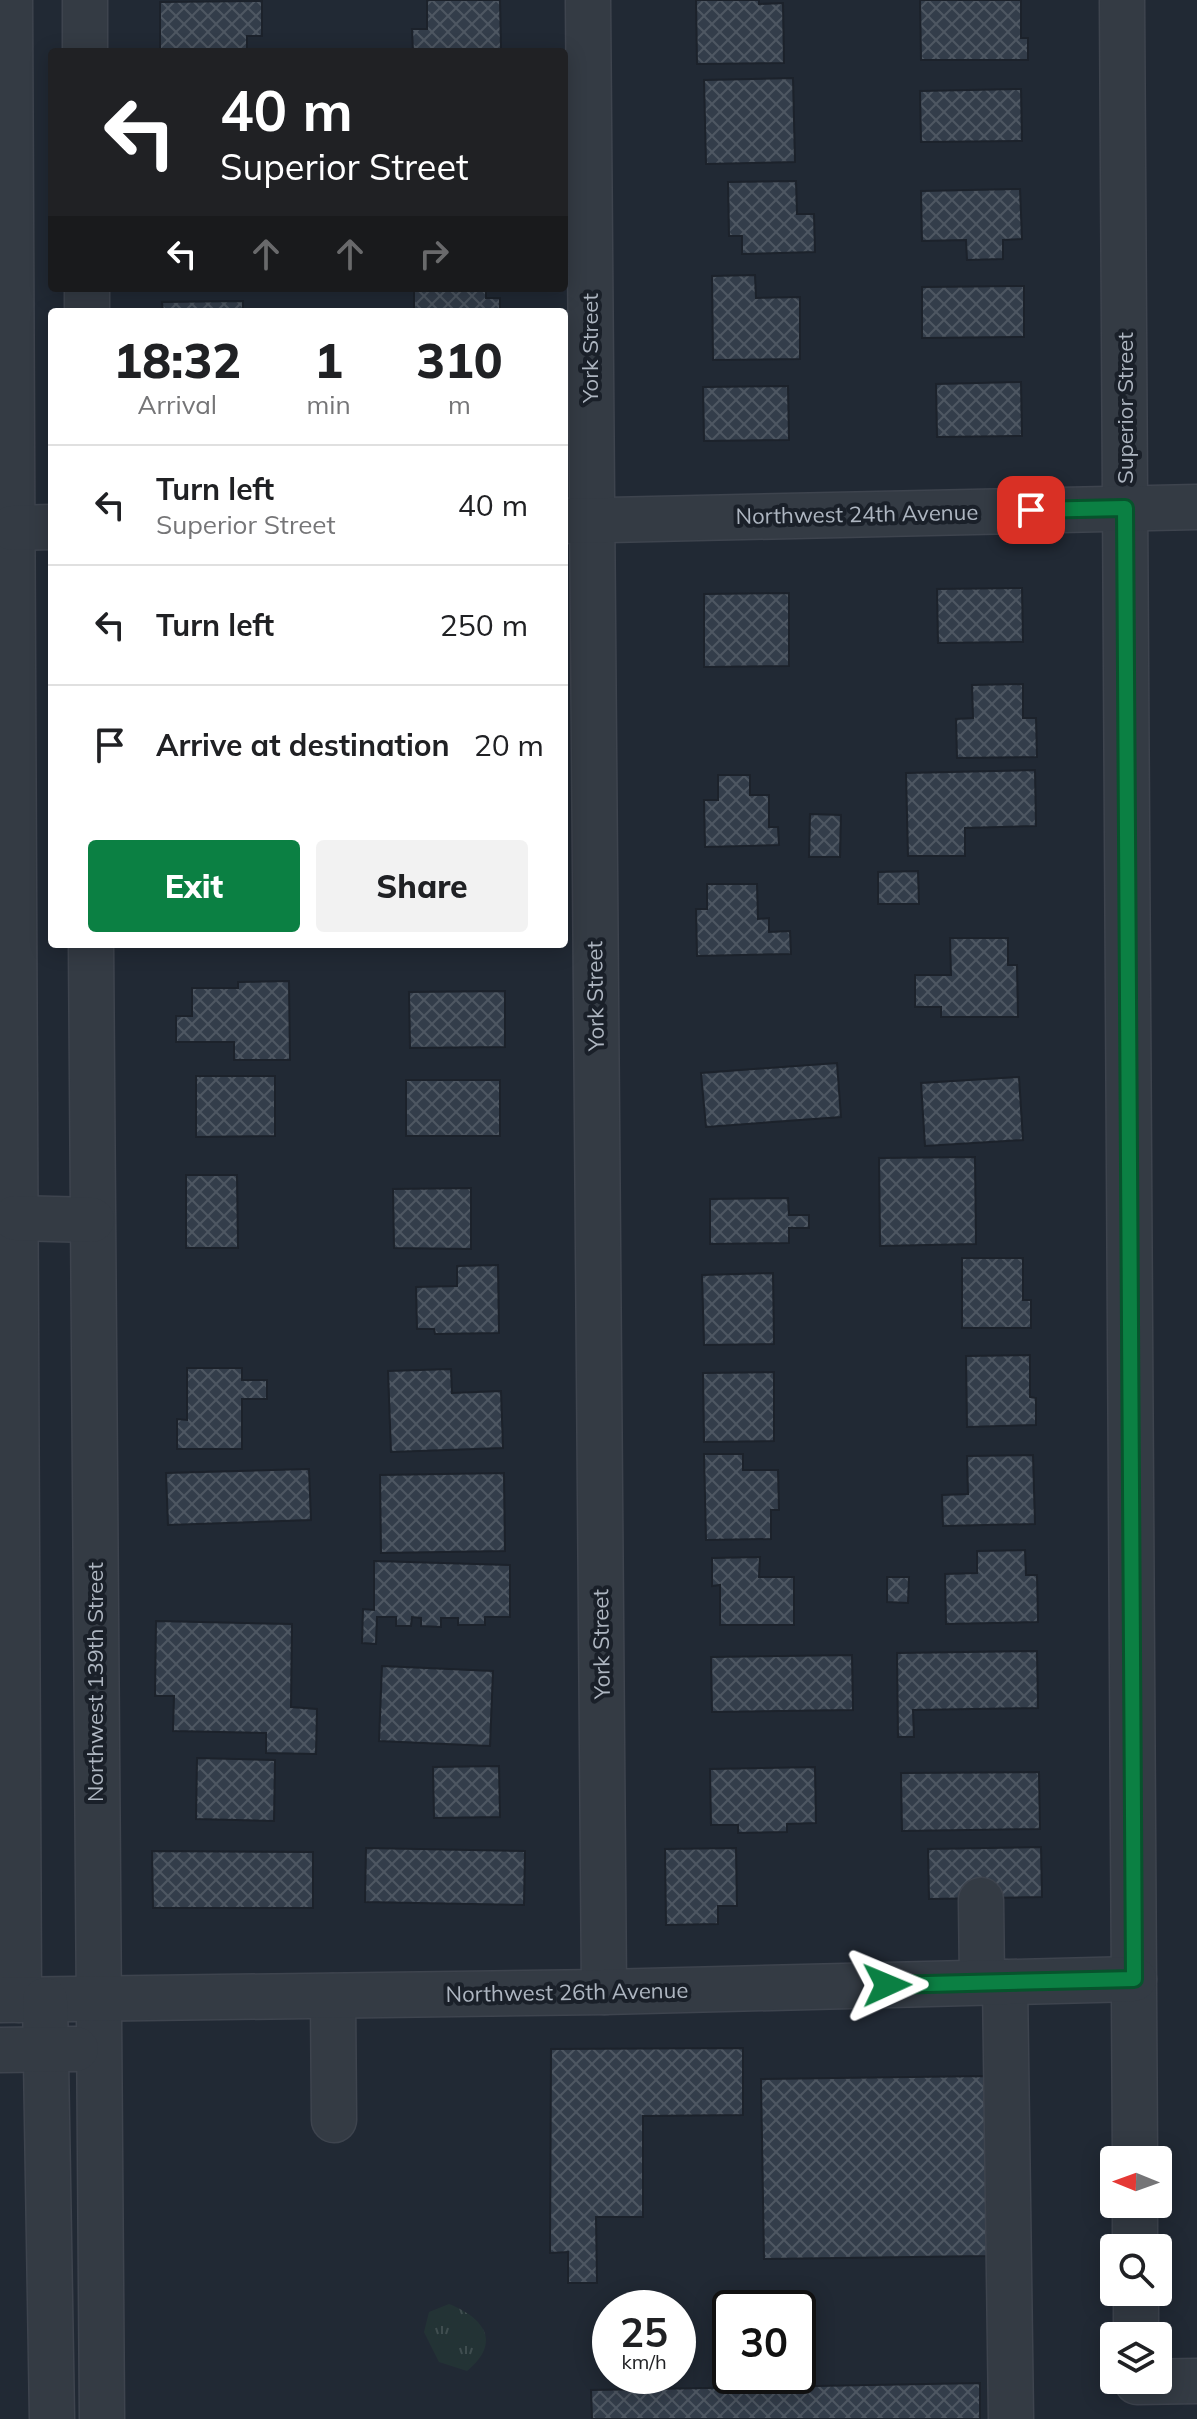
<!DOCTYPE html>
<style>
body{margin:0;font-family:Mulish,sans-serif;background:#f2f2f2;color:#202124;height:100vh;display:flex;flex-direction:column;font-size:30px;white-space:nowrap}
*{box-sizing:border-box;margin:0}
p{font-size:26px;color:#757577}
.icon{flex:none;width:44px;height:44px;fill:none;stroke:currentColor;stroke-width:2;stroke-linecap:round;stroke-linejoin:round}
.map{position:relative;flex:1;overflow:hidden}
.side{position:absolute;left:48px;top:308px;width:520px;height:640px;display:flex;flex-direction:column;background:#fff;border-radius:8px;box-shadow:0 4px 20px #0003}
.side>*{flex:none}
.top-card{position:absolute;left:48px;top:48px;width:520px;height:244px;border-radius:8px;box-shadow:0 4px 20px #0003;background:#202124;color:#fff;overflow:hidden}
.needle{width:52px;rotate:271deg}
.fabs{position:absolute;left:1100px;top:2146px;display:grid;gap:16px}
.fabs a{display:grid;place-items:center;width:72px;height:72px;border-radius:8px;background:#fff;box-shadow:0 4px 20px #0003;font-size:40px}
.speed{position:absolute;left:592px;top:2290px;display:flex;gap:16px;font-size:40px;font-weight:700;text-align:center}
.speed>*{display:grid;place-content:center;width:104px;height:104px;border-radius:50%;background:#fff;box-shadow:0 4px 20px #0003;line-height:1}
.speed small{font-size:20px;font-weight:400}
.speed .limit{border:4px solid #111;border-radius:12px;background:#fff;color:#111}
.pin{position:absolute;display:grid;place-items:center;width:68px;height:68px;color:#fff;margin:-34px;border-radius:16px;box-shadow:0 4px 12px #0006}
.me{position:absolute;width:88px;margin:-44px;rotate:89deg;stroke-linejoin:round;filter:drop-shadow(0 0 6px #0008)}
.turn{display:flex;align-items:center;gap:28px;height:168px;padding:0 40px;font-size:36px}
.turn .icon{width:104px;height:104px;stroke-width:2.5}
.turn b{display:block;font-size:56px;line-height:68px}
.lanes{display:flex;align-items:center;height:76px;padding:0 40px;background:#0003;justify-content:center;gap:40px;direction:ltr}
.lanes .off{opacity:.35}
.eta{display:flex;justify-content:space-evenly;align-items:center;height:136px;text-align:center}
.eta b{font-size:48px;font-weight:800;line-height:56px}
.cta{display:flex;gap:16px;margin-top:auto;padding:16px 40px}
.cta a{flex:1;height:92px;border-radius:8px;background:#0b8043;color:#fff;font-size:32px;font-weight:800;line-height:92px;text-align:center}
.cta a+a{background:#f2f2f2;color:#202124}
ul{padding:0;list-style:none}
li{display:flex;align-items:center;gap:24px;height:120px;padding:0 40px;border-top:2px solid #e0e0e0}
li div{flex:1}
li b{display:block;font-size:30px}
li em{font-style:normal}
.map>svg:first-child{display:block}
.grass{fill:url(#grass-tufts)}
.building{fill:url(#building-cross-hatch);stroke:#1c222b;stroke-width:2}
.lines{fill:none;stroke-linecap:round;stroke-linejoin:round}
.minor-casing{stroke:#3e444e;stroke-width:47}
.minor{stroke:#343b44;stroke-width:44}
.route-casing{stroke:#07532c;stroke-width:20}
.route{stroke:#0b8043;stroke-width:14}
.labels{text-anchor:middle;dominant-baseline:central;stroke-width:8;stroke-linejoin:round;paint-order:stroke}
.street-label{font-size:22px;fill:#aeb6c1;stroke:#1a2029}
</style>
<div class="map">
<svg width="1197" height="2419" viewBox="0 0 1197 2419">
<defs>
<pattern id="grass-tufts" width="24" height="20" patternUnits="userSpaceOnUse" patternTransform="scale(2)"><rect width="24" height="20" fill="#233335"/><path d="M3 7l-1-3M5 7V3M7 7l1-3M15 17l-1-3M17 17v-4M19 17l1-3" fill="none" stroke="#404e50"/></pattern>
<pattern id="building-cross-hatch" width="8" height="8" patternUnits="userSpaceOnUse" patternTransform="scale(2)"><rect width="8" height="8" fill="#333d4a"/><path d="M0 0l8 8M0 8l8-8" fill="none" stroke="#4e5762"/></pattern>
</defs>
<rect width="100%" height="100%" fill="#212934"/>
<path class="grass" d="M449 2304C484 2318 502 2342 467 2371L439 2362 424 2332 429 2312Z"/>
<g class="building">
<polygon points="427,0 500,0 501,49 486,49 486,52 413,52 412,29 427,29"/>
<polygon points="696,0 759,0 759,4 783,3 784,63 697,64"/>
<polygon points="920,0 1021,0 1021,38 1028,38 1028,60 921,60"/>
<polygon points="262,1 262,36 247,36 247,52 160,52 160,2"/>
<polygon points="793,78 795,162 706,164 704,80"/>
<polygon points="1021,89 1022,141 921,142 920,91"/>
<polygon points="796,181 797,214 814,214 815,252 742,254 742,236 729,236 728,182"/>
<polygon points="1020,189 1022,239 1003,240 1003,259 967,260 966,240 922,241 921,191"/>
<polygon points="755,275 756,298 800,297 800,359 713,360 712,276"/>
<polygon points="1024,286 1024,337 922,338 922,287"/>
<polygon points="414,288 486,288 486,298 500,298 500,312 414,312"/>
<polygon points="243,301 243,312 163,312 162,302"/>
<polygon points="1021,382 1022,436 937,437 936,384"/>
<polygon points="788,386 789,440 704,441 703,387"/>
<polygon points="1022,588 1023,642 938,643 937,589"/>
<polygon points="789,593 789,666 704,667 704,594"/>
<polygon points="1023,684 1023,718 1036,718 1037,757 957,758 956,719 973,718 972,685"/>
<polygon points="1035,770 1036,826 965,828 965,856 908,856 906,773"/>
<polygon points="718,775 750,775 750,795 769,795 769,827 778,827 779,845 705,847 704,800 718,800"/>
<polygon points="810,814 841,815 840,857 809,857"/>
<polygon points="918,871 919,904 878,904 878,872"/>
<polygon points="707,884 757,884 758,919 769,918 769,932 790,931 791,954 697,956 696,909 707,909"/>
<polygon points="950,938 1008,938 1008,965 1017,965 1018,1017 941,1017 941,1007 915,1007 915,975 951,975"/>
<rect x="176" y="944" width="66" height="1"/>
<polygon points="289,981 290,1060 234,1060 234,1042 176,1042 176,1016 192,1016 192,988 238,988 238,982"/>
<polygon points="505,991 505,1047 410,1048 409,992"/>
<polygon points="837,1063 841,1117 706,1127 701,1073"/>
<polygon points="196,1076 275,1076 275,1136 196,1137"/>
<polygon points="1019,1077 1023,1140 925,1146 921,1083"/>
<rect x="406" y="1080" width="94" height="56"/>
<polygon points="975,1157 976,1244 880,1246 879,1158"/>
<polygon points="186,1175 237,1175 238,1248 186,1248"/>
<polygon points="471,1188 471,1249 394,1248 393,1189"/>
<polygon points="788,1198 789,1215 809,1215 809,1228 789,1228 789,1243 710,1244 710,1199"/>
<polygon points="962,1258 1023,1258 1023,1300 1031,1300 1031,1328 962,1328"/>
<polygon points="498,1265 499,1333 435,1334 434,1329 417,1329 416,1287 457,1286 457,1266"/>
<polygon points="773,1273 774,1344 704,1345 702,1275"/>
<polygon points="1030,1355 1030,1397 1036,1398 1036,1425 967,1427 966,1356"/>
<polygon points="187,1368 242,1368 242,1380 267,1380 267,1399 242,1399 242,1449 177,1449 177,1419 187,1420"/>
<polygon points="451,1369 452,1393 501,1391 503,1448 391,1452 388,1371"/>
<polygon points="774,1372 774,1441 704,1442 703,1373"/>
<polygon points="704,1454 743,1454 743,1470 778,1470 779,1510 771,1510 771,1539 706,1540"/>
<polygon points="1033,1455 1035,1524 943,1526 942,1495 968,1494 967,1456"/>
<polygon points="309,1469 311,1520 168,1525 166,1473"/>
<polygon points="504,1473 505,1551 381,1553 380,1475"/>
<polygon points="1025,1550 1026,1575 1037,1575 1038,1622 946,1624 945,1574 977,1573 977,1551"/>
<polygon points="760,1557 759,1577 794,1577 794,1625 720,1625 720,1585 712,1586 712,1558"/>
<polygon points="374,1561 510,1565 510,1617 485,1617 485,1625 458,1625 458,1618 441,1618 441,1627 421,1626 421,1618 412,1617 411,1626 396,1626 396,1617 377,1617 376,1644 362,1643 363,1609 374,1610"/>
<polygon points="887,1577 909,1577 908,1603 887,1602"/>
<polygon points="156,1621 292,1624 291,1707 317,1709 316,1754 266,1753 266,1733 173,1731 174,1696 155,1696"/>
<polygon points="1037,1651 1038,1708 913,1710 914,1737 898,1737 897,1653"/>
<polygon points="852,1655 853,1710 712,1712 711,1657"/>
<polygon points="382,1666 493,1671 490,1746 379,1741"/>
<polygon points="197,1758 275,1760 274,1821 196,1819"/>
<polygon points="499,1766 500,1817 434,1818 433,1767"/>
<polygon points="815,1767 816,1823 787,1824 787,1832 738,1833 738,1825 711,1825 710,1769"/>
<polygon points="1039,1772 1040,1829 902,1831 901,1773"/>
<polygon points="1041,1847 1042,1897 929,1899 928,1849"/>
<polygon points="366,1848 525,1851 524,1905 365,1902"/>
<polygon points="736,1848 737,1906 718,1906 718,1924 666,1925 665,1849"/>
<polygon points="152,1851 313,1852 313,1908 153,1908"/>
<polygon points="743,2048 743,2115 643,2116 643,2217 596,2217 597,2283 568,2283 568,2252 550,2253 551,2049"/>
<polygon points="985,2076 988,2256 764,2259 761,2079"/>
<polygon points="980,2383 980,2419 592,2419 591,2390"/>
</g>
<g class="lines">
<g class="minor-casing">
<g id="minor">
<polyline points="10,0 19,2000"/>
<polyline points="85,0 85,52"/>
<polyline points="588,0 604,1992"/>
<polyline points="1122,0 1135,2160"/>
<polyline points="87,288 87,312"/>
<polyline points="564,521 1197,507"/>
<polyline points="12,528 52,527"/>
<polyline points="91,944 102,2419"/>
<polyline points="15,1218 92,1220"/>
<polyline points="981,1900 982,1982"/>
<polyline points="1005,1982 1011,2419"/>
<polyline points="333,1996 334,2120"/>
<polyline points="0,2000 604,1992 1134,1979"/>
<polyline points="45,2000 52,2419"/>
<polyline points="0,2050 76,2049"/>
<polyline points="1135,2204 1135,2248"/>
<polyline points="1136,2292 1136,2336"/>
<polyline points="1137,2382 1197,2381"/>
</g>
</g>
<use href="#minor" class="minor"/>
</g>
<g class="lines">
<g class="route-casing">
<polyline id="route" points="887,1985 1134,1979 1125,508 1031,510"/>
</g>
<use href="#route" class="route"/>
</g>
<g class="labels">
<g class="street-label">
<text transform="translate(590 348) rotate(-90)">York Street</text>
<text transform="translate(1125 408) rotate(-90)">Superior Street</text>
<text transform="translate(857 514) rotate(-1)">Northwest 24th Avenue</text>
<text transform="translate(595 996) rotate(-91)">York Street</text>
<text transform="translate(601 1644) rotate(-91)">York Street</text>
<text transform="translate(95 1682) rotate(-90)">Northwest 139th Street</text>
<text transform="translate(567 1992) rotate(-1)">Northwest 26th Avenue</text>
</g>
</g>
</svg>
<div class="fabs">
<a><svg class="needle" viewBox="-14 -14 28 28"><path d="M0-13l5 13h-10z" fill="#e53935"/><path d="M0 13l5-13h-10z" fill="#757577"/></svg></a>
<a><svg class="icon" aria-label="search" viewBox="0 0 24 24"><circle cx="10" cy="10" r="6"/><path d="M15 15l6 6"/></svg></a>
<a><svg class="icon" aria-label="layers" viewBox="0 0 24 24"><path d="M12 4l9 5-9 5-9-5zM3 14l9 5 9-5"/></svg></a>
</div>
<div class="speed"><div>25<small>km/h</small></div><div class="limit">30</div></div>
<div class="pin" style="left:1031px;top:510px;background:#d93025"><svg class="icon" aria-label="arrive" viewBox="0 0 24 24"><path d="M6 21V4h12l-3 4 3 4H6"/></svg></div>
<svg class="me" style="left:887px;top:1985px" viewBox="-20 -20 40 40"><path d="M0-17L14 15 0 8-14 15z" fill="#0b8043" stroke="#fff" stroke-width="4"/></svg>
<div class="top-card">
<div class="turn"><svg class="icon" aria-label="left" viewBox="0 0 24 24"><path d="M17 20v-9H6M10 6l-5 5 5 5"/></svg><div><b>40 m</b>Superior Street</div></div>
<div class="lanes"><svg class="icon" aria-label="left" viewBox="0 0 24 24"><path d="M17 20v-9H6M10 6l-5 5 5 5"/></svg><svg class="icon off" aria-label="ahead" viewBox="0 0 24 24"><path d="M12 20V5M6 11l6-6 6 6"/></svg><svg class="icon off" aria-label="ahead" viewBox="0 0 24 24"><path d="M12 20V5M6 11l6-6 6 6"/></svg><svg class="icon off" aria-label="right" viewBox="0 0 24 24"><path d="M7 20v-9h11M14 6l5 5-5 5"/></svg></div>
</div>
<section class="side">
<div class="eta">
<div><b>18:32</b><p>Arrival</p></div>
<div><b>1</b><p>min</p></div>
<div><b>310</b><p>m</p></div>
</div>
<ul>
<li><svg class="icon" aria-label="left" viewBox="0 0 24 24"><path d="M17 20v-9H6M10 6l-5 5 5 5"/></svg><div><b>Turn left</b><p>Superior Street</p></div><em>40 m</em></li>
<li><svg class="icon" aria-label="left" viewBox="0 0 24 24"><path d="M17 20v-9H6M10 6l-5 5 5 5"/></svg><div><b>Turn left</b></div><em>250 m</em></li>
<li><svg class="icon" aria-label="arrive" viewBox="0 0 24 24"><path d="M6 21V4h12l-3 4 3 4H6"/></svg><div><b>Arrive at destination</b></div><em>20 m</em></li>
</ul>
<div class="cta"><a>Exit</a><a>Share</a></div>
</section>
</div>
